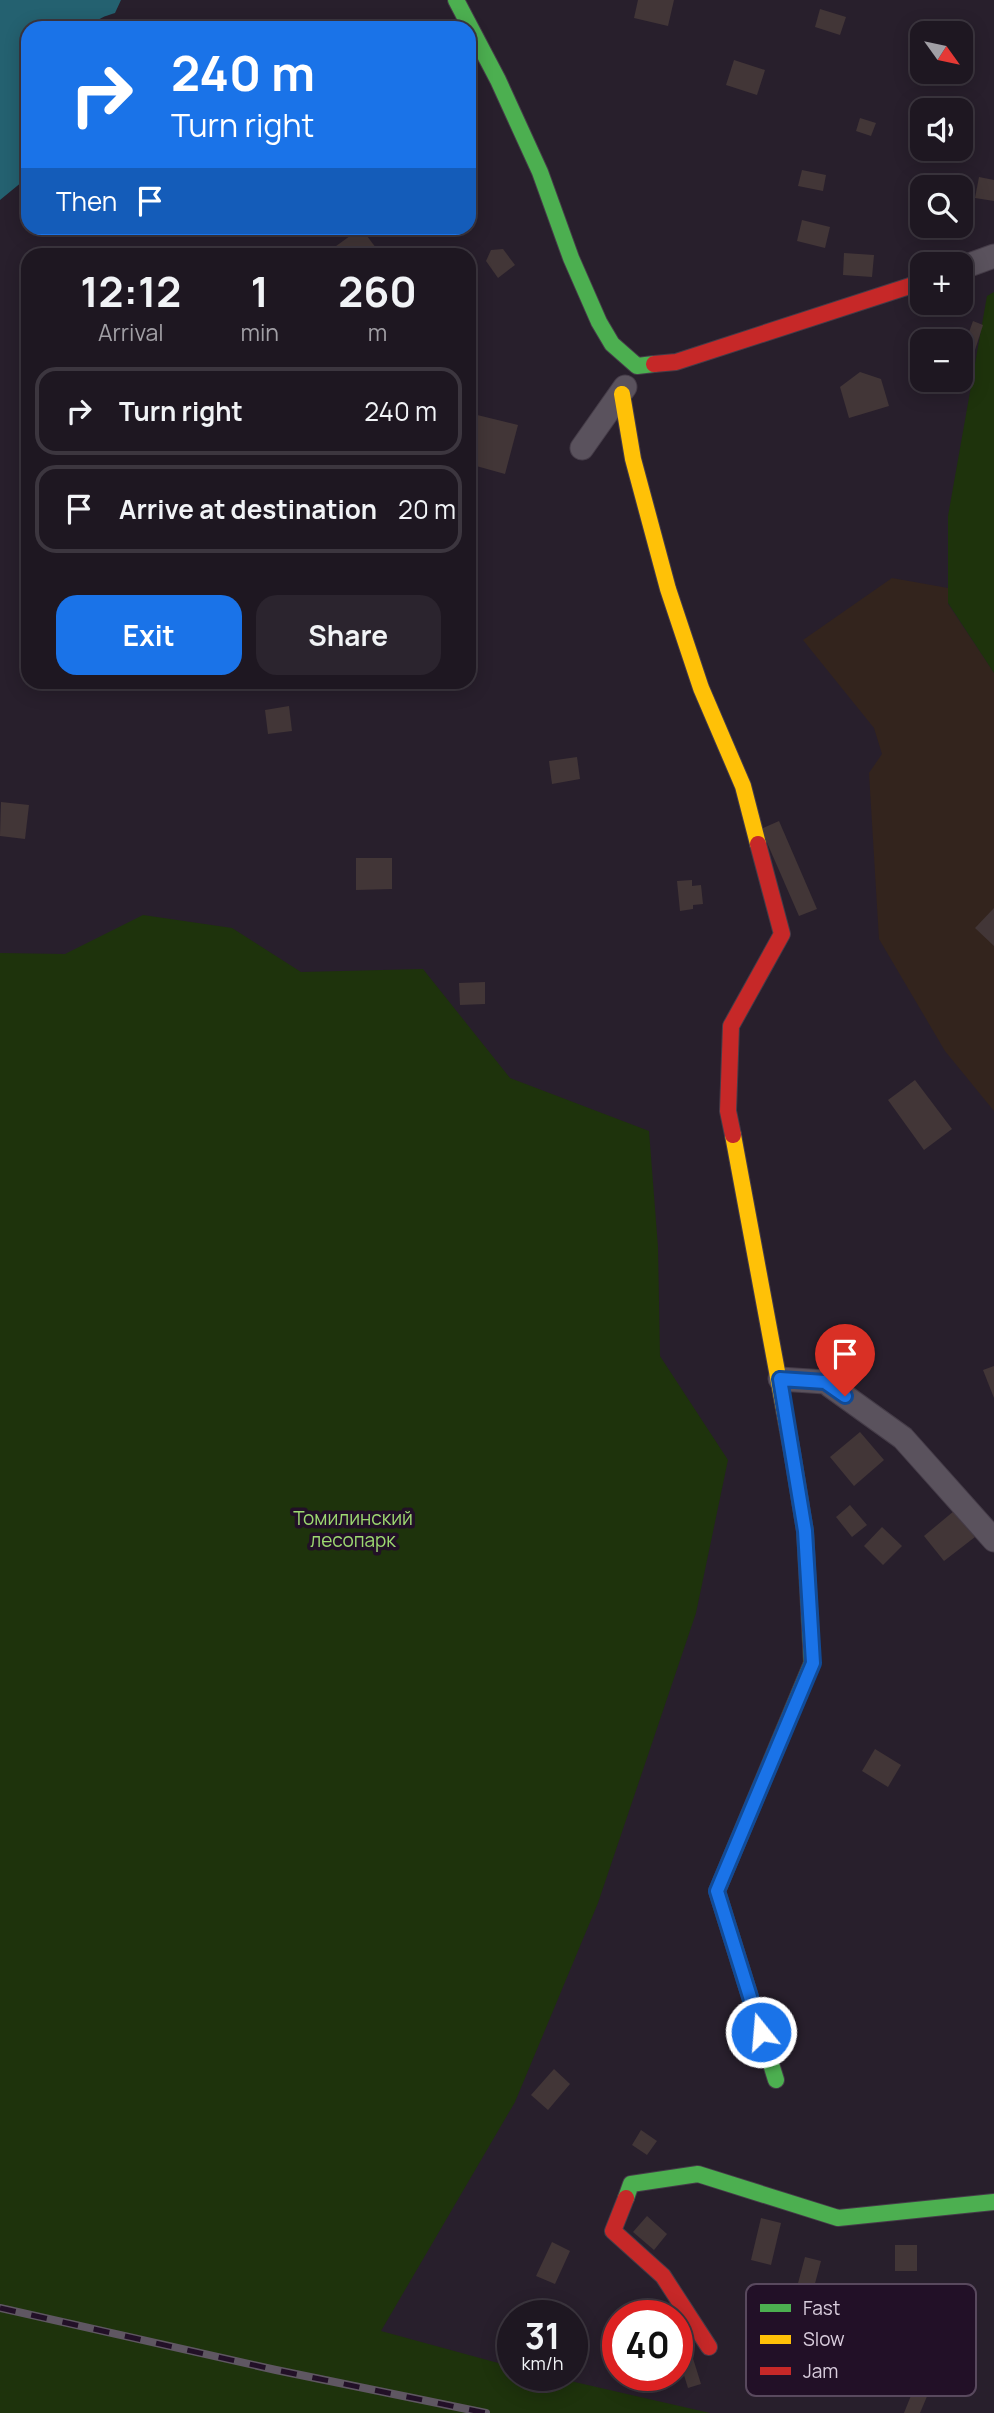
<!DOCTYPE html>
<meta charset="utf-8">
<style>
body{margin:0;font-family:Manrope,sans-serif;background:#2b242e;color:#f1f3f6;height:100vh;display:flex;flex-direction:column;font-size:26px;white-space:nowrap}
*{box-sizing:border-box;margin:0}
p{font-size:23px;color:#a19fa5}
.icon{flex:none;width:38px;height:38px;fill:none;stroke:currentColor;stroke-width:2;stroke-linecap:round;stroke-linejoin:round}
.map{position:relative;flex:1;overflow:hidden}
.sheet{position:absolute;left:21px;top:248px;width:455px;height:441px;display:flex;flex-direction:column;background:#1e1721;border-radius:21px;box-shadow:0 4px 18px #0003,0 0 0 2px #3c363f}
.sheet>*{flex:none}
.guide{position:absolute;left:21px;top:21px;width:455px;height:214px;border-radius:21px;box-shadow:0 4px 18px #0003,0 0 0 2px #3c363f;background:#1a73e8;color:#fff;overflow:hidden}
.needle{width:46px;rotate:123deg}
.controls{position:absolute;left:910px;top:21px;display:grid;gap:14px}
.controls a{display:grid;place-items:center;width:63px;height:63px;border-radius:14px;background:#1e1721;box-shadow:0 4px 18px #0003,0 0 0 2px #3c363f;font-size:35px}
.speed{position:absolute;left:497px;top:2300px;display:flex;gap:14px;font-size:35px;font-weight:700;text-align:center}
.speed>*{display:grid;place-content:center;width:91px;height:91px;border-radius:50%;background:#1e1721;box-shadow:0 4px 18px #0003,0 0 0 2px #3c363f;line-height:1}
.speed small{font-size:18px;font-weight:400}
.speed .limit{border:10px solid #d22;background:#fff;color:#111}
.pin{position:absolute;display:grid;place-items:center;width:60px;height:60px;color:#fff;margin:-72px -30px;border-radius:50% 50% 50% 0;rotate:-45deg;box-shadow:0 0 7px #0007}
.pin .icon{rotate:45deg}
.me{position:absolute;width:77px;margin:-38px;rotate:343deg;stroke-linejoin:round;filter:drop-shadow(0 0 5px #0008)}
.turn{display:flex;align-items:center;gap:24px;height:147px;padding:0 35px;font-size:32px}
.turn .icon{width:91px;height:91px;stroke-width:2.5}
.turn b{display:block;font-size:49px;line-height:60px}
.then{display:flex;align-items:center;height:66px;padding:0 35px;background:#0003;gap:14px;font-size:26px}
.eta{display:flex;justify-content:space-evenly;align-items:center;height:119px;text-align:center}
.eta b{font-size:42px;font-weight:700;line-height:49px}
.action{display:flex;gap:14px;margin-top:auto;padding:14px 35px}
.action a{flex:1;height:80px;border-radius:21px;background:#1a73e8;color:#fff;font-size:28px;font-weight:700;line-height:80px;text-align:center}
.action a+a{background:#2b242e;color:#f1f3f6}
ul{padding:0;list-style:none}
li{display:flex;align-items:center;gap:21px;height:88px;margin:0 14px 10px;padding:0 21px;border:4px solid #3c363f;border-radius:21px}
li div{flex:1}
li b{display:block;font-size:26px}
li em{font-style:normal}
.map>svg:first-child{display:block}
.industrial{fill:#33241d}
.green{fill:#1e330c}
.water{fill:#246170}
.building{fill:#423637}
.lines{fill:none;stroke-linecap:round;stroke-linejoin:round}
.street-casing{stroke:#453c48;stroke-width:25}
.fast-casing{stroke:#453c48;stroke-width:18}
.slow-casing{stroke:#453c48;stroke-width:18}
.jam-casing{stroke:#453c48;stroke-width:18}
.street{stroke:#5a525d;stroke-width:23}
.fast{stroke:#4caf50;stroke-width:16}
.slow{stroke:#ffc107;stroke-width:16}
.jam{stroke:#c62828;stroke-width:16}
.rail-casing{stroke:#5f5762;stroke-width:8}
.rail{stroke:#221027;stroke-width:5;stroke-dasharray:16;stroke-linecap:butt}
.route-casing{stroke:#114b97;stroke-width:18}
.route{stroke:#1a73e8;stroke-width:12}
.labels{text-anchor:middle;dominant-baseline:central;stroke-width:7;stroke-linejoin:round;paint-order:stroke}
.park-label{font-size:19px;fill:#9dd971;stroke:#221027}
.key{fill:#221027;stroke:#59495e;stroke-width:2}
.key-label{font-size:19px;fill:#d9cddd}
</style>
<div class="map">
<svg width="994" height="2413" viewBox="0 0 994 2413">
<rect width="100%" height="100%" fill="#281f2c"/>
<polygon class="industrial" points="892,578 948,588 948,604 994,673 994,1111 945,1051 879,939 869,773 882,754 874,728 803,640"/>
<g class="green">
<polygon points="994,292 994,673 948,603 948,516 987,296"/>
<polygon points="143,915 232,928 301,972 423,969 510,1078 649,1131 658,1247 660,1356 728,1460 696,1613 598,1903 515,2102 381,2331 513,2367 513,2375 544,2375 710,2413 0,2413 0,953 65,954"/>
</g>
<path class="water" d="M0 0H121L115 13C104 17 98 17 91 28H28V177L0 200Z"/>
<g class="building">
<polygon points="638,0 674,0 668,26 634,18"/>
<polygon points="820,9 846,17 840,35 815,27"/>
<polygon points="734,60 765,70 757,95 726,85"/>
<polygon points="860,118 876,123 871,136 856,131"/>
<polygon points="802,170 826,175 823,191 798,186"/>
<polygon points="979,177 994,180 994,201 975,198"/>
<polygon points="802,220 830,227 825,248 797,241"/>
<polygon points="361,228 382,256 337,256 332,249"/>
<polygon points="503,249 515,265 498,278 486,261 491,250"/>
<polygon points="844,253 874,255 872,277 843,275"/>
<polygon points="973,321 983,325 975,350 964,346"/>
<polygon points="860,372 881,379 889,406 849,418 840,387"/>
<polygon points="469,413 518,425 505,474 469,464"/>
<polygon points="97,682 121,682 122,688 98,690"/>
<polygon points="289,706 292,731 268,734 265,710"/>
<polygon points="577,757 580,779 552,784 549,761"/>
<polygon points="1,802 29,805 25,839 0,836"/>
<polygon points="779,821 817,909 799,916 761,829"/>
<polygon points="356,858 392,858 392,889 356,890"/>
<polygon points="692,880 692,886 701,885 703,904 693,905 693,909 680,911 677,881"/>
<polygon points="994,908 994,946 975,928"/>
<polygon points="485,982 485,1004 460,1005 459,983"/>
<polygon points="915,1080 952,1129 924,1150 888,1100"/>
<polygon points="994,1366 994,1398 983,1370"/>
<polygon points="860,1432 884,1460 854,1486 830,1457"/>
<polygon points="850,1505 867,1525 852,1537 836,1517"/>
<polygon points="954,1511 975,1537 944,1561 924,1536"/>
<polygon points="882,1527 902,1546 883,1565 864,1546"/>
<polygon points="875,1749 901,1765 888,1787 862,1771"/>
<polygon points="554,2069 570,2084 548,2110 531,2095"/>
<polygon points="641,2130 657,2141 647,2155 632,2145"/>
<polygon points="647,2216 667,2234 654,2250 633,2232"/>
<polygon points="761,2218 781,2223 771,2265 751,2260"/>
<polygon points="552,2242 570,2251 555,2284 536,2276"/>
<rect x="895" y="2245" width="22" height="26"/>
<polygon points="805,2257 821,2261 813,2291 797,2287"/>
<polygon points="691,2352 701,2384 688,2388 678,2356"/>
<polygon points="914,2388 928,2394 920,2413 904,2413"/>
</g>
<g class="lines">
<g class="street-casing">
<g id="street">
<polyline points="961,268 994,256"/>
<polyline points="582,448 625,387"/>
<polyline points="780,1379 825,1382 903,1438 994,1540"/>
</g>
</g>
<g class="fast-casing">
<g id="fast">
<polyline points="456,0 498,80 540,172 571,258 599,322 612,344 637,366 654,364"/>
<polyline points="776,2080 717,1891 812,1663 805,1531 792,1452"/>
<polyline points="626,2198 631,2184 698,2174 838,2218 994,2202"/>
</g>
</g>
<g class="slow-casing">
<g id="slow">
<polyline points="622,394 633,459 668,589 701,688 743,786 758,844"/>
<polyline points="733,1135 792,1452"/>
</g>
</g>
<g class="jam-casing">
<g id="jam">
<polyline points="654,364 676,362 922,282"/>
<polyline points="733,1135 728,1111 731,1026 782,934 758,844"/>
<polyline points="626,2198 613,2231 663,2276 709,2347"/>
</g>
</g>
<use href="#street" class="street"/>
<use href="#fast" class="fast"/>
<use href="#slow" class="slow"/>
<use href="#jam" class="jam"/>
<g class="rail-casing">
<polyline id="rail" points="0,2308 276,2370 486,2413"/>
</g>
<use href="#rail" class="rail"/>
</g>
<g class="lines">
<g class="route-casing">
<polyline id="route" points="761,2032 717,1891 813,1663 805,1531 780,1379 825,1382 845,1396"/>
</g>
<use href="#route" class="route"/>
</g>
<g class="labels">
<g class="park-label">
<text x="353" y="1518">Томилинский<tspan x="353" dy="22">лесопарк</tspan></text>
</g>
</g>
<rect x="746" y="2284" width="230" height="112" rx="10" class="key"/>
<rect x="760" y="2304" width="31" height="8" fill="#4caf50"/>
<rect x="760" y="2335" width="31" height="9" fill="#ffc107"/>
<rect x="760" y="2367" width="31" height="8" fill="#c62828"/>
<g class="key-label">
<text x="803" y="2315">Fast</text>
<text x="803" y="2346">Slow</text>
<text x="803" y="2378">Jam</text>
</g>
</svg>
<div class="controls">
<a><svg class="needle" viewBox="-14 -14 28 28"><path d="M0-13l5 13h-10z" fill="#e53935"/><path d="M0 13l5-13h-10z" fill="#a19fa5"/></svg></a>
<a><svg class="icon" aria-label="sound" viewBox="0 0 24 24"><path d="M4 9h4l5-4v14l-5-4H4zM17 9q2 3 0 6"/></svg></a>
<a><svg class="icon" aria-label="search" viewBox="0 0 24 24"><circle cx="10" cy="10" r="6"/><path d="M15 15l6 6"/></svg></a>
<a>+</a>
<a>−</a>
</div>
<div class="speed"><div>31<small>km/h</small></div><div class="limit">40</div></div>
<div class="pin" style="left:845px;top:1396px;background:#d93025"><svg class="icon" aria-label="arrive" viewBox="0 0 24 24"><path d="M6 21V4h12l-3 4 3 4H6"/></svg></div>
<svg class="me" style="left:761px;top:2032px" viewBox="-20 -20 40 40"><circle r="17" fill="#1a73e8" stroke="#fff" stroke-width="3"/><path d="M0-11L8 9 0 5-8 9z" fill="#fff"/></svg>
<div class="guide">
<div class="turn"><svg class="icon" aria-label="right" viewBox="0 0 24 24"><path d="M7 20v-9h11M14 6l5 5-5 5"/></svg><div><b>240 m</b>Turn right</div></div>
<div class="then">Then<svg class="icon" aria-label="arrive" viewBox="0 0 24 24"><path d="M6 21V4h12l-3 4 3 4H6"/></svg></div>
</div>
<section class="sheet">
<div class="eta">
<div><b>12:12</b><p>Arrival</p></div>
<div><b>1</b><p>min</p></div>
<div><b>260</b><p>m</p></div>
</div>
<ul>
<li><svg class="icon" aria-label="right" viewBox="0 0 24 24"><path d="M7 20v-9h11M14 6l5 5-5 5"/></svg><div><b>Turn right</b></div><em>240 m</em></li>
<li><svg class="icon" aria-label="arrive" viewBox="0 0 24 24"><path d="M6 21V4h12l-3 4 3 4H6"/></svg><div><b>Arrive at destination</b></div><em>20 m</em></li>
</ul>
<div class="action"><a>Exit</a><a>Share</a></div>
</section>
</div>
